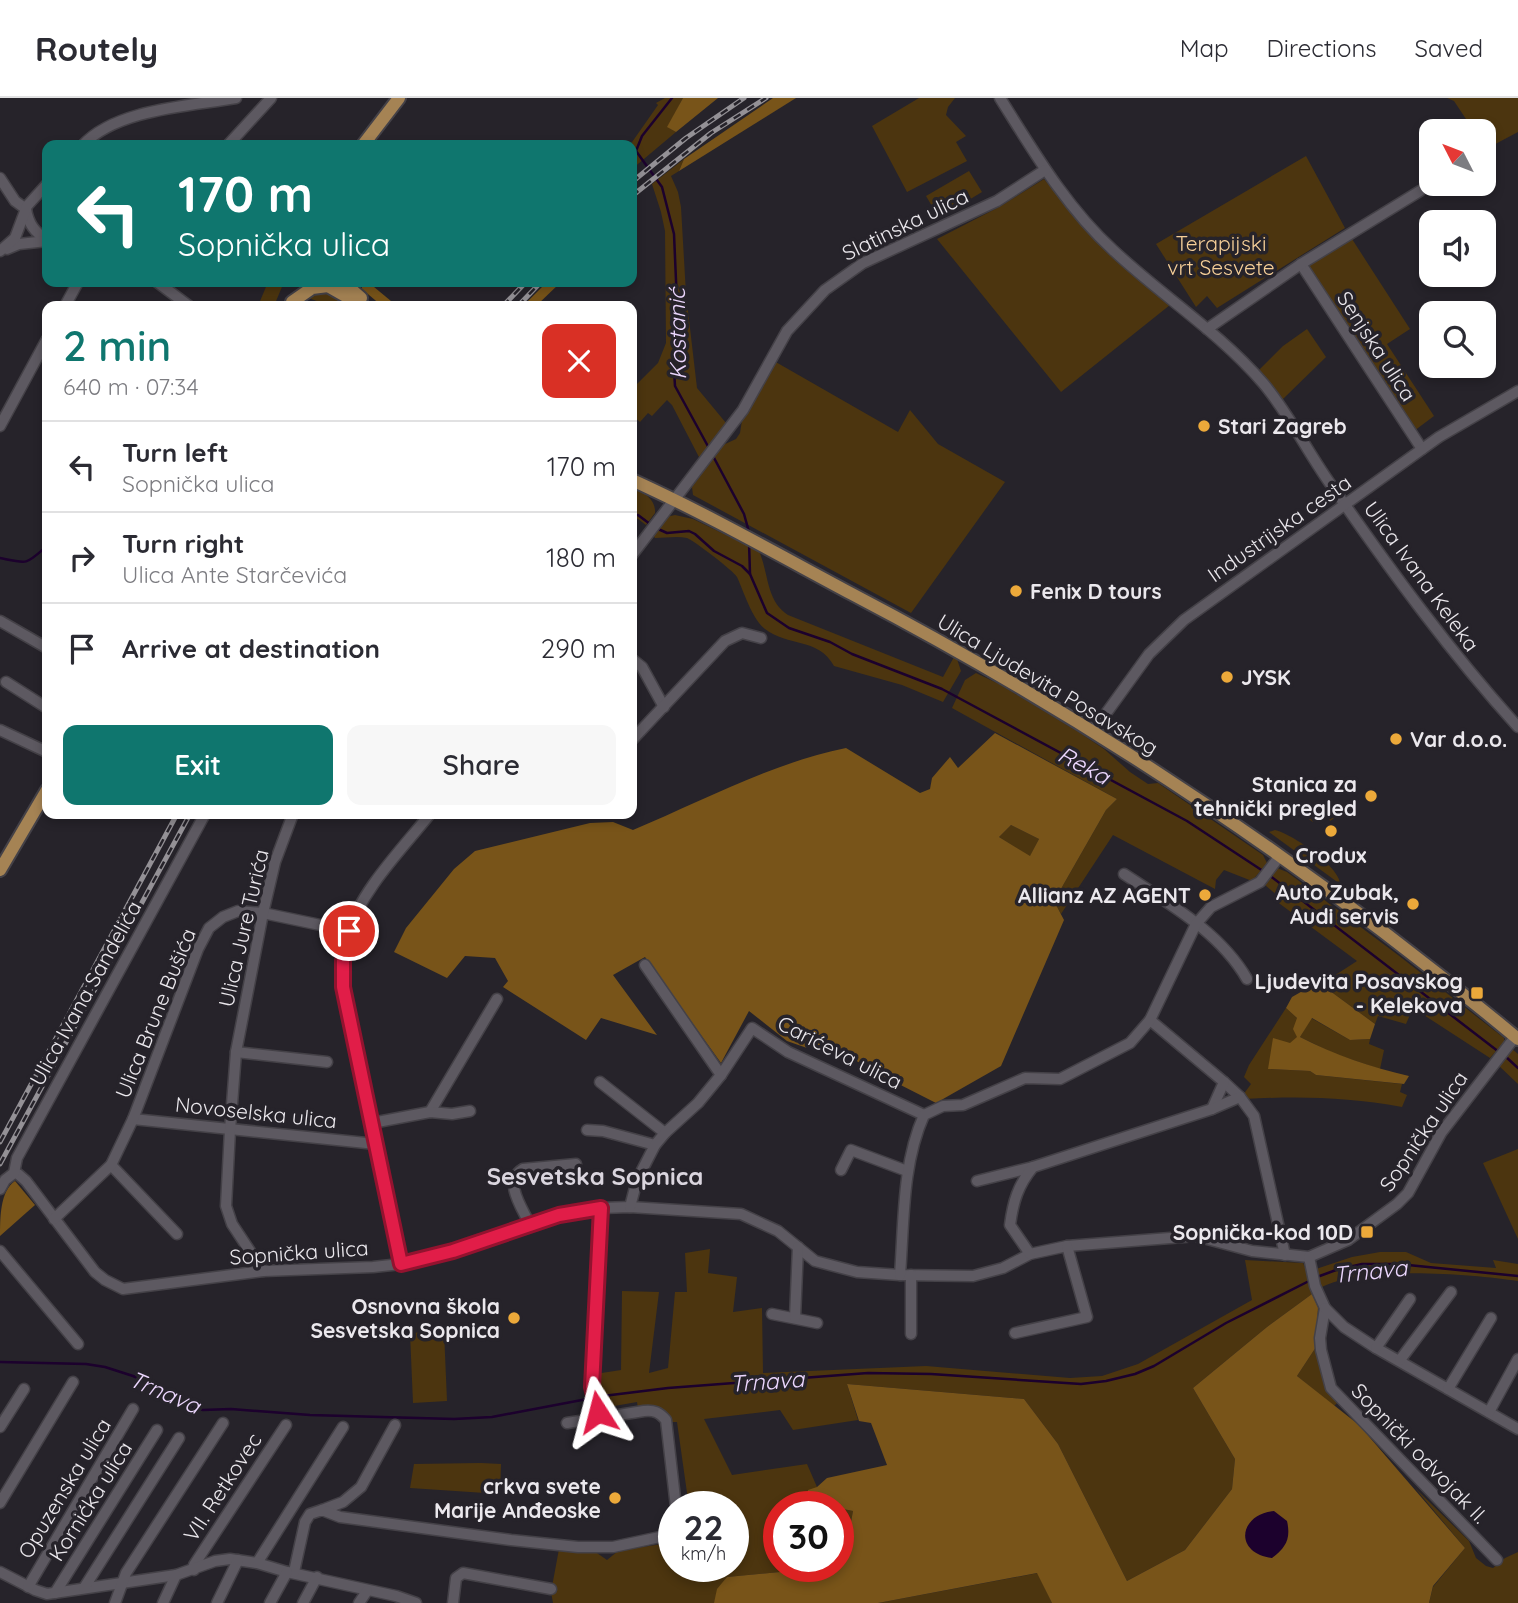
<!DOCTYPE html>
<meta charset="utf-8">
<style>
body{margin:0;font-family:Quicksand,sans-serif;background:#f7f7f7;color:#2b2b33;height:100vh;display:flex;flex-direction:column;font-size:26px;white-space:nowrap}
*{box-sizing:border-box;margin:0}
p{font-size:23px;color:#7c7c81}
.icon{flex:none;width:38px;height:38px;fill:none;stroke:currentColor;stroke-width:2;stroke-linecap:round;stroke-linejoin:round}
.map{position:relative;flex:1;overflow:hidden}
.details{position:absolute;left:42px;top:203px;width:595px;height:518px;display:flex;flex-direction:column;background:#fff;border-radius:14px;box-shadow:0 4px 10px #0003}
.details>*{flex:none}
.hud{position:absolute;left:42px;top:42px;width:595px;height:147px;border-radius:14px;box-shadow:0 4px 10px #0003;background:#0f766e;color:#fff;overflow:hidden}
.needle{width:46px;rotate:312deg}
.fabs{position:absolute;left:1419px;top:21px;display:grid;gap:14px}
.fabs a{display:grid;place-items:center;width:77px;height:77px;border-radius:14px;background:#fff;box-shadow:0 4px 10px #0003;font-size:35px}
.speed{position:absolute;left:658px;top:1393px;display:flex;gap:14px;font-size:35px;font-weight:700;text-align:center}
.speed>*{display:grid;place-content:center;width:91px;height:91px;border-radius:50%;background:#fff;box-shadow:0 4px 10px #0003;line-height:1}
.speed small{font-size:18px;font-weight:400}
.speed .limit{border:10px solid #d22;background:#fff;color:#111}
.pin{position:absolute;display:grid;place-items:center;width:60px;height:60px;color:#fff;margin:-30px;border:4px solid #fff;border-radius:50%;box-shadow:0 2px 7px #0007}
.me{position:absolute;width:77px;margin:-38px;rotate:351deg;stroke-linejoin:round;filter:drop-shadow(0 0 5px #0008)}
.turn{display:flex;align-items:center;gap:24px;height:147px;padding:0 21px;font-size:32px}
.turn .icon{width:91px;height:91px;stroke-width:2.5}
.turn b{display:block;font-size:49px;line-height:60px}
.round{display:grid;place-items:center;flex:none;width:74px;height:74px;border-radius:14px;background:#f7f7f7}
.head{display:flex;align-items:center;justify-content:space-between;height:119px;padding:0 21px}
h1{font-size:42px;font-weight:600;line-height:52px;color:#0f766e}
.action{display:flex;gap:14px;margin-top:auto;padding:14px 21px}
.action a{flex:1;height:80px;border-radius:14px;background:#0f766e;color:#fff;font-size:28px;font-weight:600;line-height:80px;text-align:center}
.action a+a{background:#f7f7f7;color:#2b2b33}
ul{padding:0;list-style:none}
li{display:flex;align-items:center;gap:21px;height:91px;padding:0 21px;border-top:2px solid #e1e1e2}
li div{flex:1}
li b{display:block;font-size:26px}
li em{font-style:normal}
header{display:flex;align-items:center;gap:42px;box-sizing:border-box;height:98px;padding:0 35px;background:#fff;border-bottom:2px solid #e1e1e2}
header strong{font-size:33px}
nav{display:flex;gap:38px;margin-inline-start:auto;font-size:24px}
.map>svg:first-child{display:block}
.green{fill:#4c350f}
.forest{fill:#785419;fill-rule:evenodd}
.water{fill:#1c012d}
.lines{fill:none;stroke-linecap:round;stroke-linejoin:round}
.stream{stroke:#1c012d;stroke-width:2.5}
.minor-casing{stroke:#444147;stroke-width:13}
.major-casing{stroke:#444147;stroke-width:16}
.minor{stroke:#5d5961;stroke-width:10}
.major{stroke:#a58354;stroke-width:12}
.rail-casing{stroke:#949196;stroke-width:5}
.rail{stroke:#26232a;stroke-width:2.5;stroke-dasharray:8;stroke-linecap:butt}
.route-casing{stroke:#92132f;stroke-width:18}
.route{stroke:#e11d48;stroke-width:12}
.poi-dot{fill:#eca93a;stroke:#26232a;stroke-width:2.5}
.labels{text-anchor:middle;dominant-baseline:central;stroke-width:7;stroke-linejoin:round;paint-order:stroke}
.street-label{font-size:21px;fill:#ebe8ed;stroke:#26232a}
.park-label{font-size:21px;fill:#f6cf98;stroke:#26232a}
.poi-label{font-size:21px;font-weight:bold;fill:#ebe8ed;stroke:#26232a;text-anchor:end}
.water-label{font-size:23px;font-style:italic;fill:#ecd7fe;stroke:#26232a}
.quarter-label{font-size:24px;font-weight:bold;fill:#dad5de;stroke:#26232a}
</style>
<header>
<strong>Routely</strong>
<nav><a>Map</a><a>Directions</a><a>Saved</a></nav>
</header>
<div class="map">
<svg width="1518" height="1505" viewBox="0 0 1518 1505">
<rect width="100%" height="100%" fill="#26232a"/>
<g class="green">
<polygon points="665,0 683,0 668,29 676,34 632,71 632,47 630,47 658,7 656,5"/>
<polygon points="919,0 955,0 948,9 946,17 966,38 956,44 967,63 907,94 872,28"/>
<polygon points="1447,0 1518,0 1518,34 1486,51 1484,33 1474,33 1454,3"/>
<polygon points="1306,58 1345,130 1217,210 1207,198 1196,209 1156,146"/>
<polygon points="684,61 679,73 671,78 678,94 681,109 686,196 697,290 726,325 700,361 672,307 667,302 652,318 648,315 640,324 632,317 632,291 658,265 666,245 665,133 661,114 652,86"/>
<polygon points="969,73 982,94 939,120 926,98"/>
<polygon points="1044,81 1099,146 1170,207 1061,294 937,141 1001,108"/>
<polygon points="1346,141 1352,141 1410,231 1387,246 1434,318 1414,333 1304,169"/>
<polygon points="268,184 284,184 274,208 258,208"/>
<polygon points="326,193 356,208 329,208 309,200 316,195"/>
<polygon points="1307,231 1326,259 1282,302 1259,272 1283,248"/>
<polygon points="774,263 898,334 910,312 938,346 1005,384 911,515 693,397 692,389 723,347 736,341 740,335 742,322 754,304"/>
<path d="M632 389C644 395 656 401 655 415L646 427 638 421 632 420Z"/>
<path d="M675 417 693 421 759 453C769 476 766 503 788 517L943 579 954 559 957 561 961 573 943 604 902 587 834 568C818 539 788 549 765 531 752 521 744 494 737 479 734 473 693 442 687 440 677 438 665 440 655 440L653 437 666 419Z"/>
<polygon points="976,575 999,586 1080,635 1104,651 1130,674 1148,686 1158,685 1263,757 1267,765 1252,783 1224,772 1216,782 1215,791 1113,737 1061,816 1054,803 1106,712 1117,701 952,610 965,582"/>
<polygon points="1307,707 1333,715 1336,719 1330,723 1328,718 1313,724 1298,714"/>
<polygon points="1011,727 1039,741 1030,759 999,739"/>
<path d="M1275 732C1292 736 1339 768 1340 786L1269 734Z"/>
<polygon points="1277,770 1287,774 1398,857 1504,940 1504,944 1490,960 1413,910 1406,926 1378,918 1375,926 1326,890 1323,885 1357,863 1276,803 1279,799 1265,787"/>
<path d="M1286 910 1297 920 1298 939 1268 971 1310 973 1316 977 1402 986 1400 994 1407 997 1402 1009C1347 999 1300 998 1244 1001L1243 997 1251 986 1244 979 1249 967Z"/>
<polygon points="1311,920 1350,942 1370,941 1369,946 1384,952 1380,971 1335,956 1300,939"/>
<polygon points="1511,950 1518,956 1518,986 1497,966"/>
<polygon points="1518,1051 1518,1141 1483,1065"/>
<path d="M710 1151 708 1175 737 1179 733 1214 762 1210 763 1275 926 1268 1070 1280 1102 1278 1138 1266 1252 1202 1245 1162 1303 1165 1309 1178 1312 1196 1267 1229 1193 1290 1235 1361 1232 1391 1185 1452 1127 1483 1058 1346 1024 1301 847 1286 858 1322 793 1332 780 1312 704 1321 732 1377 807 1366 817 1389 808 1404 832 1409H779V1468H815L811 1471 727 1479 714 1505H553L551 1494 559 1451 594 1453 607 1462 618 1453 674 1444V1468H733V1409H689L677 1324H669C665 1307 652 1308 638 1311L637 1304 603 1310 595 1276 621 1272 622 1193 659 1194 649 1275 668 1270 675 1194H687L685 1155Z"/>
<path d="M1380 1154H1406L1431 1165 1496 1170 1493 1162 1518 1166V1183C1470 1176 1362 1167 1320 1190L1316 1171 1352 1159Z"/>
<polygon points="444,1233 447,1303 413,1305 410,1235"/>
<polygon points="1316,1249 1327,1290 1337,1305 1334,1308 1297,1278"/>
<polygon points="481,1365 501,1366 500,1396 410,1390 414,1366"/>
<polygon points="1415,1390 1469,1443 1476,1460 1486,1468 1493,1470 1505,1460 1518,1454 1518,1505 1429,1505 1433,1489 1465,1450"/>
<polygon points="838,1410 853,1413 848,1440 838,1449"/>
<polygon points="1038,1475 1052,1505 878,1505"/>
</g>
<g class="forest">
<polygon points="683,0 718,0 676,34 667,29"/>
<polygon points="773,0 796,0 679,73 684,61"/>
<polygon points="368,184 397,208 382,208 362,191 362,185"/>
<polygon points="547,184 561,184 536,208 523,208"/>
<path d="M995 635 1117 701 1106 712 1054 803 1064 822 1001 968 936 1005 877 975 833 949 807 950 787 943 749 913 721 965 645 859 613 877 657 937 601 920 586 942 503 889 508 883 495 860 465 858 447 880 394 854 406 830 454 771 475 753 590 725 613 724 633 732C702 703 772 665 846 650L920 695 930 691 932 680 950 659 958 670ZM1011 727 1039 741 1030 758 999 739Z"/>
<path d="M1322 882 1326 890 1375 926 1370 941 1350 942 1312 920 1300 939C1335 957 1371 969 1409 978L1404 986 1316 977 1310 973 1268 971 1273 940 1290 945 1297 939 1293 931 1297 920 1286 910 1292 899Z"/>
<path d="M15 1083 35 1107 0 1138C0 1120 0 1093 15 1083Z"/>
<polygon points="1312,1196 1318,1209 1316,1249 1297,1278 1359,1327 1465,1450 1433,1488 1429,1505 1052,1505 1037,1475 878,1505 714,1505 717,1491 727,1479 811,1471 815,1468 838,1468 838,1449 848,1440 853,1413 808,1404 808,1392 817,1389 827,1380 887,1367 871,1325 859,1323 847,1286 1024,1301 1058,1346 1127,1483 1185,1452 1232,1391 1235,1361 1193,1290 1267,1229"/>
</g>
<path class="water" d="M1274 1413 1287 1423C1291 1441 1286 1449 1272 1460 1233 1455 1239 1416 1274 1413Z"/>
<g class="lines">
<g class="stream">
<polyline points="672,0 642,38 636,53 662,89 674,136 679,252 674,272 675,288 710,352"/>
<polyline points="713,358 744,416 749,434"/>
<polyline points="632,417 638,417 650,426"/>
<polyline points="656,430 667,435 689,433 695,436 714,453 742,468 750,476 767,515 789,530 830,544 852,556 942,591 1187,723 1263,773"/>
<polyline points="749,444 750,476"/>
<path d="M0 460C29 466 25 467 47 448"/>
<polyline points="1269,777 1499,954"/>
<polyline points="1505,958 1518,970"/>
<polyline points="1317,1179 1336,1172 1362,1166 1398,1166 1518,1178"/>
<polyline points="0,1264 86,1266 105,1269 133,1278 167,1293 185,1308 203,1312 231,1311 310,1317 454,1321 492,1319 603,1298 668,1290 868,1275 931,1276 1081,1286 1106,1283 1135,1276 1154,1268 1226,1225 1311,1182"/>
</g>
<g class="minor-casing">
<g id="minor">
<path d="M1000 0C1034 54 1066 109 1113 152 1162 198 1219 234 1263 285 1290 317 1309 357 1334 391 1391 473 1451 555 1518 629"/>
<path d="M83 47C116 11 190 8 236 0"/>
<polyline points="228,47 271,0"/>
<polyline points="0,80 15,103 26,111"/>
<path d="M26 111C28 124 34 135 47 141"/>
<polyline points="7,151 19,146 47,143"/>
<polyline points="0,153 15,140 27,108 47,86"/>
<polyline points="1301,166 1422,351"/>
<polyline points="157,184 189,208"/>
<polyline points="65,208 78,184"/>
<polyline points="1207,231 1301,166 1420,93"/>
<polyline points="0,328 47,241"/>
<polyline points="632,457 743,312 787,233 825,192 863,165 997,103 1045,72"/>
<polyline points="0,523 47,550"/>
<polyline points="632,561 642,569 664,609"/>
<polyline points="6,584 47,610"/>
<polyline points="0,632 47,654"/>
<polyline points="1094,632 1149,556 1184,522 1439,339 1518,293"/>
<polyline points="632,642 725,543 742,535 761,540"/>
<path d="M1124 776C1168 805 1220 834 1247 881"/>
<polyline points="645,867 721,977"/>
<polyline points="1150,922 1224,984 1240,999 1254,1018 1285,1157"/>
<polyline points="236,954 327,964"/>
<polyline points="600,984 665,1035"/>
<polyline points="1212,1011 1224,984"/>
<polyline points="430,1014 497,901"/>
<polyline points="133,1021 376,1046"/>
<polyline points="372,1025 430,1014 452,1016 470,1013"/>
<polyline points="587,1032 603,1033 655,1047"/>
<polyline points="111,1067 177,1136"/>
<polyline points="841,1072 851,1052 907,1073"/>
<polyline points="14,1075 18,1076 26,1083 95,1174 105,1182 123,1191 263,1173 373,1169 401,1166 453,1153 559,1117 601,1110 630,1109 741,1116 778,1133 815,1163 857,1174 900,1177 973,1178 1003,1170 1030,1156 1067,1148 1196,1138 1252,1153 1309,1159 1348,1142 1397,1106 1408,1095 1441,1035 1515,939"/>
<polyline points="977,1083 1033,1069"/>
<polyline points="0,1091 5,1082 14,1075 17,1060 205,716"/>
<polyline points="630,1109 637,1082 655,1047 665,1035 698,1005 721,977 752,930 788,954 924,1017"/>
<polyline points="54,1121 111,1067 133,1021 198,851 209,830 223,819 238,813 263,815 349,833"/>
<path d="M530 1127C523 1111 502 1083 523 1071L576 1066"/>
<polyline points="0,1153 78,1246"/>
<path d="M1030 1156 1010 1127C1013 1104 1018 1087 1033 1069L1212 1011 1240 999"/>
<polyline points="1309,1159 1315,1188 1325,1210 1320,1240 1321,1252 1331,1290 1497,1462"/>
<path d="M401 1166 343 889C343 871 343 854 348 836 360 793 403 750 430 716"/>
<polyline points="263,1173 232,1126 226,1108 230,1032 236,954 263,815 275,764 293,716"/>
<path d="M900 1177C904 1124 902 1066 924 1017L943 1008 963 1007 1025 980 1060 981 1130 945 1150 922 1196 826 1211 809 1260 784 1279 759"/>
<polyline points="911,1177 911,1236"/>
<polyline points="1325,1210 1344,1229 1376,1250 1518,1331"/>
<polyline points="772,1216 817,1225"/>
<polyline points="795,1220 798,1149"/>
<polyline points="1015,1235 1087,1219 1067,1148"/>
<polyline points="1376,1250 1410,1201"/>
<polyline points="1400,1262 1451,1194"/>
<polyline points="1448,1291 1491,1220"/>
<polyline points="1489,1314 1518,1261"/>
<polyline points="599,1320 592,1289 601,1110"/>
<path d="M567 1325 644 1313C654 1312 659 1314 666 1322L676 1409"/>
<polyline points="0,1329 24,1291"/>
<polyline points="0,1405 73,1284"/>
<polyline points="322,1412 343,1404 361,1389 395,1327"/>
<polyline points="257,1465 343,1329"/>
<polyline points="194,1472 194,1467 286,1327"/>
<polyline points="0,1474 35,1492 47,1496 176,1477 215,1463 230,1461 257,1465 287,1474 396,1498 416,1505"/>
<polyline points="294,1474 305,1424 310,1416 322,1412 340,1419 511,1442 578,1449 613,1449 674,1436"/>
<polyline points="28,1489 133,1311"/>
<polyline points="84,1490 179,1340"/>
<polyline points="55,1495 157,1332"/>
<polyline points="115,1505 126,1475 223,1325"/>
<polyline points="163,1505 176,1477"/>
<polyline points="217,1505 238,1462"/>
<polyline points="270,1505 287,1474"/>
<polyline points="303,1505 317,1479"/>
<polyline points="359,1505 367,1493"/>
<polyline points="453,1505 456,1480 463,1475 551,1491"/>
</g>
</g>
<g class="major-casing">
<g id="major">
<polyline points="363,47 399,0"/>
<polyline points="321,184 363,208"/>
<polyline points="343,184 361,200"/>
<polyline points="292,204 312,190 328,188"/>
<path d="M632 382C707 416 779 457 852 496 1089 620 1313 770 1518 941"/>
<polyline points="0,772 47,692"/>
</g>
</g>
<use href="#minor" class="minor"/>
<use href="#major" class="major"/>
<g class="rail-casing">
<g id="rail">
<polyline points="632,84 686,40 744,0"/>
<polyline points="632,98 711,35 766,0"/>
<polyline points="503,208 526,184"/>
<polyline points="518,208 541,184"/>
<polyline points="0,1044 177,716"/>
<polyline points="0,1066 190,716"/>
</g>
</g>
<use href="#rail" class="rail"/>
</g>
<g class="lines">
<g class="route-casing">
<polyline id="route" points="349,833 343,863 343,889 401,1166 453,1153 559,1117 601,1110 592,1289 598,1314"/>
</g>
<use href="#route" class="route"/>
</g>
<g class="poi-dot">
<circle cx="1204" cy="328" r="7"/>
<circle cx="1016" cy="493" r="7"/>
<circle cx="1227" cy="579" r="7"/>
<circle cx="1396" cy="641" r="7"/>
<circle cx="1371" cy="698" r="7"/>
<circle cx="1331" cy="733" r="7"/>
<circle cx="1205" cy="797" r="7"/>
<circle cx="1413" cy="806" r="7"/>
<rect x="1470" y="888" width="14" height="14" rx="3.5"/>
<rect x="1360" y="1127" width="14" height="14" rx="3.5"/>
<circle cx="514" cy="1220" r="7"/>
<circle cx="615" cy="1400" r="7"/>
</g>
<g class="labels">
<g class="street-label">
<text transform="translate(905 126) rotate(-26)">Slatinska ulica</text>
<text transform="translate(1377 248) rotate(57)">Senjska ulica</text>
<text transform="translate(1279 430) rotate(-35)">Industrijska cesta</text>
<text transform="translate(1422 478) rotate(54)">Ulica Ivana Keleka</text>
<text transform="translate(1048 586) rotate(31)">Ulica Ljudevita Posavskog</text>
<text transform="translate(243 830) rotate(-77)">Ulica Jure Turića</text>
<text transform="translate(85 895) rotate(-61)">Ulica Ivana Sandelića</text>
<text transform="translate(155 915) rotate(-68)">Ulica Brune Bušića</text>
<text transform="translate(840 954) rotate(27)">Carićeva ulica</text>
<text transform="translate(256 1014) rotate(6)">Novoselska ulica</text>
<text transform="translate(1423 1033) rotate(-56)">Sopnička ulica</text>
<text transform="translate(299 1154) rotate(-4)">Sopnička ulica</text>
<text transform="translate(1420 1355) rotate(46)">Sopnički odvojak II.</text>
<text transform="translate(222 1389) rotate(-57)">VII. Retkovec</text>
<text transform="translate(64 1390) rotate(-59)">Opuzenska ulica</text>
<text transform="translate(90 1403) rotate(-58)">Kornićka ulica</text>
</g>
<g class="park-label">
<text x="1221" y="145">Terapijski<tspan x="1221" dy="24">vrt Sesvete</tspan></text>
</g>
<g class="poi-label">
<text x="1218" y="328" text-anchor="start">Stari Zagreb</text>
<text x="1030" y="493" text-anchor="start">Fenix D tours</text>
<text x="1241" y="579" text-anchor="start">JYSK</text>
<text x="1410" y="641" text-anchor="start">Var d.o.o.</text>
<text x="1357" y="686">Stanica za<tspan x="1357" dy="24">tehnički pregled</tspan></text>
<text x="1331" y="757" text-anchor="middle">Crodux</text>
<text x="1399" y="794">Auto Zubak,<tspan x="1399" dy="24">Audi servis</tspan></text>
<text x="1191" y="797">Allianz AZ AGENT</text>
<text x="1463" y="883">Ljudevita Posavskog<tspan x="1463" dy="24">- Kelekova</tspan></text>
<text x="1353" y="1134">Sopnička-kod 10D</text>
<text x="500" y="1208">Osnovna škola<tspan x="500" dy="24">Sesvetska Sopnica</tspan></text>
<text x="601" y="1388">crkva svete<tspan x="601" dy="24">Marije Anđeoske</tspan></text>
</g>
<g class="water-label">
<text transform="translate(677 236) rotate(-91)">Kostanić</text>
<text transform="translate(1084 667) rotate(28)">Reka</text>
<text transform="translate(1370 1173) rotate(-6)">Trnava</text>
<text transform="translate(767 1283) rotate(-4)">Trnava</text>
<text transform="translate(165 1294) rotate(23)">Trnava</text>
</g>
<g class="quarter-label">
<text x="595" y="1078">Sesvetska Sopnica</text>
</g>
</g>
</svg>
<div class="fabs">
<a><svg class="needle" viewBox="-14 -14 28 28"><path d="M0-13l5 13h-10z" fill="#e53935"/><path d="M0 13l5-13h-10z" fill="#7c7c81"/></svg></a>
<a><svg class="icon" aria-label="sound" viewBox="0 0 24 24"><path d="M4 9h4l5-4v14l-5-4H4zM17 9q2 3 0 6"/></svg></a>
<a><svg class="icon" aria-label="search" viewBox="0 0 24 24"><circle cx="10" cy="10" r="6"/><path d="M15 15l6 6"/></svg></a>
</div>
<div class="speed"><div>22<small>km/h</small></div><div class="limit">30</div></div>
<div class="pin" style="left:349px;top:833px;background:#d93025"><svg class="icon" aria-label="arrive" viewBox="0 0 24 24"><path d="M6 21V4h12l-3 4 3 4H6"/></svg></div>
<svg class="me" style="left:598px;top:1314px" viewBox="-20 -20 40 40"><path d="M0-17L14 15 0 8-14 15z" fill="#e11d48" stroke="#fff" stroke-width="4"/></svg>
<div class="hud">
<div class="turn"><svg class="icon" aria-label="left" viewBox="0 0 24 24"><path d="M17 20v-9H6M10 6l-5 5 5 5"/></svg><div><b>170 m</b>Sopnička ulica</div></div>
</div>
<section class="details">
<div class="head"><div><h1>2 min</h1><p>640 m · 07:34</p></div><a class="round" style="background:#d93025;color:#fff"><svg class="icon" aria-label="close" viewBox="0 0 24 24"><path d="M6 6l12 12M18 6L6 18"/></svg></a></div>
<ul>
<li><svg class="icon" aria-label="left" viewBox="0 0 24 24"><path d="M17 20v-9H6M10 6l-5 5 5 5"/></svg><div><b>Turn left</b><p>Sopnička ulica</p></div><em>170 m</em></li>
<li><svg class="icon" aria-label="right" viewBox="0 0 24 24"><path d="M7 20v-9h11M14 6l5 5-5 5"/></svg><div><b>Turn right</b><p>Ulica Ante Starčevića</p></div><em>180 m</em></li>
<li><svg class="icon" aria-label="arrive" viewBox="0 0 24 24"><path d="M6 21V4h12l-3 4 3 4H6"/></svg><div><b>Arrive at destination</b></div><em>290 m</em></li>
</ul>
<div class="action"><a>Exit</a><a>Share</a></div>
</section>
</div>
